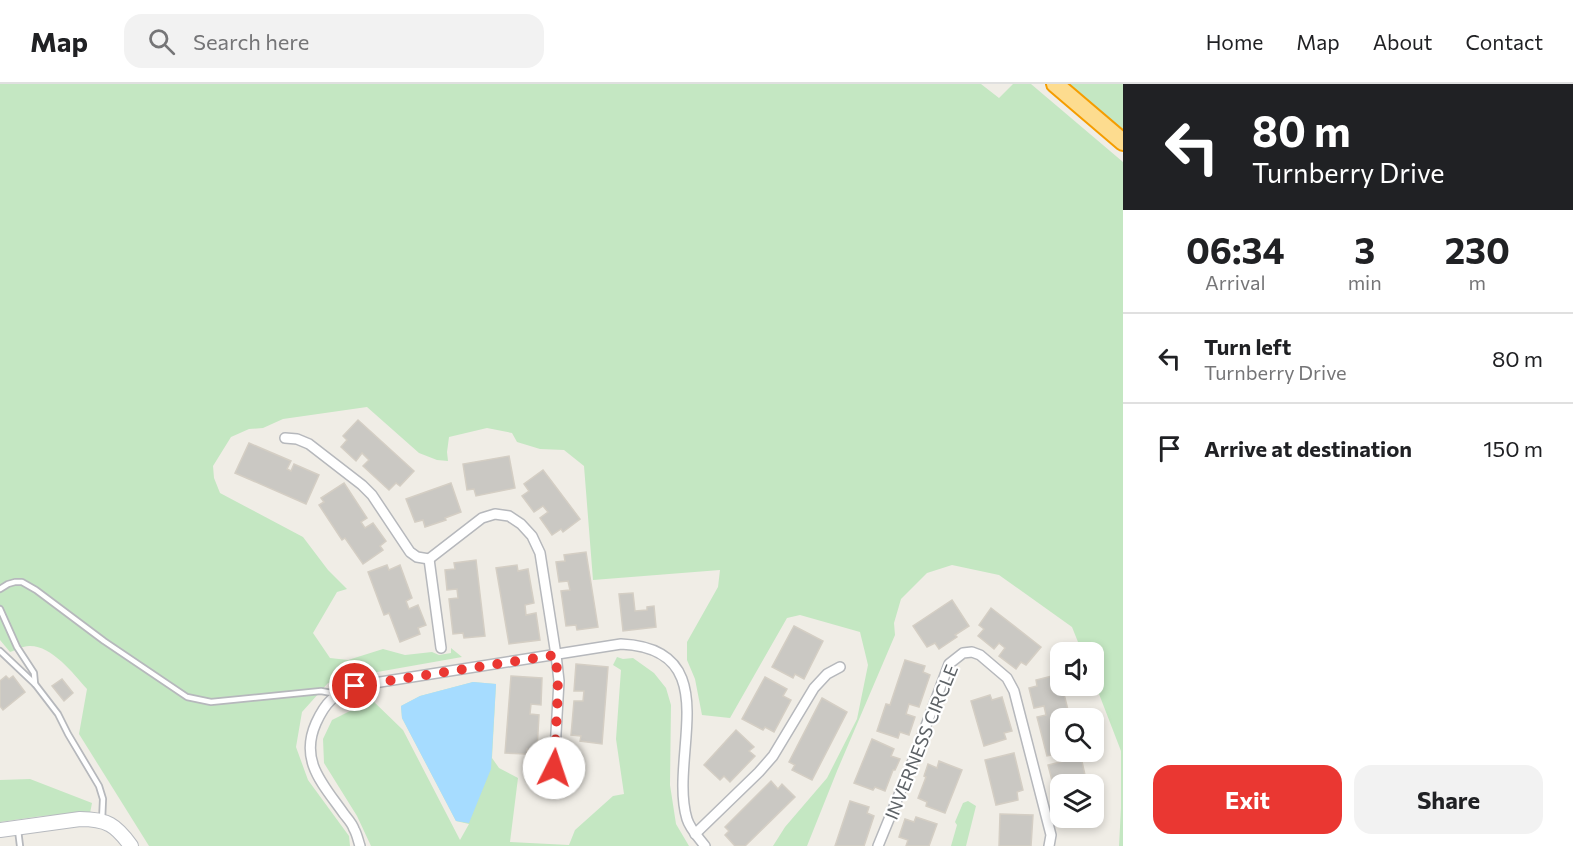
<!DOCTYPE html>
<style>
body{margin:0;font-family:Commissioner,sans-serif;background:#f2f2f2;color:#202124;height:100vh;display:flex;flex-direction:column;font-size:22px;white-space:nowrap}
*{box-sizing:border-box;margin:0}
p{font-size:20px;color:#757577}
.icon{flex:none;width:33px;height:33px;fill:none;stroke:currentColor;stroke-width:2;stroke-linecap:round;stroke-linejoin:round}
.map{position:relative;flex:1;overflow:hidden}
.drawer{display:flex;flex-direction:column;background:#fff;width:450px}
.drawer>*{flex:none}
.top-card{background:#202124;color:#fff;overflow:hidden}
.fabs{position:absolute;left:1050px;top:558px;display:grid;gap:12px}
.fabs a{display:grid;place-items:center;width:54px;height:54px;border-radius:12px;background:#fff;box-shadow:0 3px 9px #0003;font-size:30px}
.pin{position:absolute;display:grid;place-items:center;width:51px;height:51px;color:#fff;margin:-26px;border:3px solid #fff;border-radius:50%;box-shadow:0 2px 6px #0007}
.me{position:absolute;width:66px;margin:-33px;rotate:4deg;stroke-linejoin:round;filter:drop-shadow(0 0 4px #0008)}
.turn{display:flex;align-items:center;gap:21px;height:126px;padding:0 30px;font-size:27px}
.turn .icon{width:78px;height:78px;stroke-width:2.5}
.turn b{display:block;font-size:42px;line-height:51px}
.eta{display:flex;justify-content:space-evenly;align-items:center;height:102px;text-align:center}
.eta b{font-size:36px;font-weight:700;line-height:42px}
.cta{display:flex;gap:12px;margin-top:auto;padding:12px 30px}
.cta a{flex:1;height:69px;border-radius:18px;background:#ea3732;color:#fff;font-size:24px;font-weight:700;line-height:69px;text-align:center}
.cta a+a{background:#f2f2f2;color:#202124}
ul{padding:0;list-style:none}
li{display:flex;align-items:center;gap:18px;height:90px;padding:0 30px;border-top:2px solid #e0e0e0}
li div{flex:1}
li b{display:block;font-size:22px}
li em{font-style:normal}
header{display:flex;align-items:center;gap:36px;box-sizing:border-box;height:84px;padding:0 30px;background:#fff;border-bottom:2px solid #e0e0e0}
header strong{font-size:28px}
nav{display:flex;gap:33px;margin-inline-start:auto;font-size:21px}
.search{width:420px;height:54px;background:#f2f2f2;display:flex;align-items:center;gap:15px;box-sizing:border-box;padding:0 21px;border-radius:18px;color:#757577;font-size:22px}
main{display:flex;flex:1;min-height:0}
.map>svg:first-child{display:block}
.green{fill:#c4e7c2}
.water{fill:#a6dcff}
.building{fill:#cac8c3;stroke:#d4cec4;stroke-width:1.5}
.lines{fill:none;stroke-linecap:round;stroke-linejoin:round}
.lane-casing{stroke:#b6b8bc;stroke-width:8}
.street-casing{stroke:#b6b8bc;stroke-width:12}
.secondary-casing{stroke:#b7babf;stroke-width:16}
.highway-casing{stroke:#f59d00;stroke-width:20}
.lane{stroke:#fff;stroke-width:4.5}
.street{stroke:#fff;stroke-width:9}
.secondary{stroke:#fff;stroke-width:14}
.highway{stroke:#fddc8f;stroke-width:16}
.route{stroke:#ea3732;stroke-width:10;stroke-dasharray:0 18}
.labels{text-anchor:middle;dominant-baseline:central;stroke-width:4.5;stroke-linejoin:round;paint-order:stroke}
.street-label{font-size:18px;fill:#5d6266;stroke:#fff}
</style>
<header>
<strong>Map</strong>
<div class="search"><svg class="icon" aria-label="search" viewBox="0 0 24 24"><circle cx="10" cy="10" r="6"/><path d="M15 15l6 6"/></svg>Search here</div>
<nav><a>Home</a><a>Map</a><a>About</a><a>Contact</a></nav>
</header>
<main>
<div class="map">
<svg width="1123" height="762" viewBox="0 0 1123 762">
<rect width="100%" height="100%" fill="#f0ede6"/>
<g class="green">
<path d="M0 0H981L999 14 1013 0H1031L1123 78V762H1119L1121 724V667L1094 597V568H1082L1072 543 999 491 952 481 927 489 901 515 894 539 895 551 837 687 807 762H773L785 743 827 694 857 635 868 581 860 548 800 531 787 534 730 634 702 631 695 595 687 576V558L718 503 720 486 593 496 584 382 564 366 540 365 517 358 512 349 487 344 449 353 447 368 448 377 437 376 419 369 367 323 283 335 263 344 249 345 231 353 213 382 214 394 220 409 303 453 328 486 347 505 337 508 313 549 330 574 348 576 383 565 405 571 432 568 439 571 451 569V564L462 573 349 593 328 599 302 628 296 663 308 696 349 752 350 762H149L79 650 87 605C73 589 51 561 29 562 23 562 16 566 10 568L0 556Z"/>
<polygon points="1067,0 1123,0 1123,49"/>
<polygon points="617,573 623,575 633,574 654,589 666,604 671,621 670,701 676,740 689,762 371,762 357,732 324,679 323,655 332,636 372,616 403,646 460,756 469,740 456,737 402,634 401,622 420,612 473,598 496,600 492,674 499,684 518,694 510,758 569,761 575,746 613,712 624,710 616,655 621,586 613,581"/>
<polygon points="30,695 92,719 90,729 42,732 0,738 0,696"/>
<polygon points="968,717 976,722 966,762 951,762 957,741 955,738 963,719"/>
</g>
<polygon class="water" points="473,598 496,600 491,685 469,739 456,737 402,634 401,622 420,612"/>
<g class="building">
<polygon points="358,336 414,387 400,402 396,399 389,406 363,382 369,376 362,369 356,377 341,363 347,356 343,352"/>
<polygon points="249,359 291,377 287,385 291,387 294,380 319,391 306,420 235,389"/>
<polygon points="509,372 515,404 476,412 474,405 467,406 463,380"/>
<polygon points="543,386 580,435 563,448 561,445 552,451 540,434 548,428 543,422 534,428 522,412 529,407 524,400"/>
<polygon points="344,399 367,434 361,438 365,444 373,439 386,457 380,462 383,466 363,480 345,454 342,456 319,421 324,418 321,414"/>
<polygon points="451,399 461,428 445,434 446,436 425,443 423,436 415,438 406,415"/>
<polygon points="586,468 598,543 577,546 576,541 566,542 561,507 570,506 568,497 559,498 556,478 565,477 564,471"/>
<polygon points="476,476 485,552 464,554 463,549 453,550 449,515 458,514 457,505 447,506 445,486 455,485 454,479"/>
<polygon points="387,481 389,486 400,481 412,514 406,517 409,525 418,521 426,541 418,544 420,550 400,558 389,529 384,531 368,488"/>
<polygon points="517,481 518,487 528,485 534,519 525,521 526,531 536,529 540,556 509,560 496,484"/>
<polygon points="633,509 635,527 647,526 647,523 654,522 656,543 623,547 619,510"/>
<polygon points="952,516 969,542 955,551 957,553 939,565 935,559 927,563 913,542"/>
<polygon points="991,524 1041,563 1026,581 1021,578 1016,585 999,572 1005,564 999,559 994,565 978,552 984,545 979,541"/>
<polygon points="794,542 823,557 804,595 795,590 793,594 772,583"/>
<polygon points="905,576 925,582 923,588 930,591 919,623 909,620 906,630 915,633 909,651 900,648 898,654 877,647 886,620 890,621"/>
<polygon points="576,580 608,583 602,660 580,657 581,652 571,651 574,617 583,617 584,607 574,607"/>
<polygon points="1060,590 1060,602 1062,602 1070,634 1060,634 1060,668 1067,668 1047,672 1037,633 1046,631 1044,622 1034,624 1029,604 1037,602 1036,596"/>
<polygon points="6,592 9,595 13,592 25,608 3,626 0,622 0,597"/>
<polygon points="511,592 542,594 541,621 531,620 530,630 539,631 537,666 527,665 526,670 505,669"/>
<polygon points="765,593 787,605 783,612 791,616 774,648 765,643 763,646 742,635"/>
<polygon points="62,595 73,609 64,617 52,602"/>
<polygon points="990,611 992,616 1002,613 1012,647 1004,649 1006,655 984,662 971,617"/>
<polygon points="822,614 847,628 812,696 792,686 795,681 789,678"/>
<polygon points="736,646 754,663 749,667 755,672 730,698 724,692 720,696 704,681"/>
<polygon points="872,655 894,665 891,672 900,675 895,686 893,686 885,707 875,703 873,706 854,699"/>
<polygon points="1014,669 1023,706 1017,708 1018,716 996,721 985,676"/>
<polygon points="1081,673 1087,700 1060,700 1060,707 1055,708 1048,681"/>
<polygon points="939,677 962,686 945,729 926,722 927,718 918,714 926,693 924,692 928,680 937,684"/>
<polygon points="771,697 778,705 782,700 795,713 745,762 735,762 725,751 729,747 725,743"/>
<polygon points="850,717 869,723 867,729 874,732 864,762 835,762"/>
<polygon points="1000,730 1033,731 1031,762 999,762"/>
<polygon points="1094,731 1094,735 1072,740 1071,735 1062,737 1061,734 1094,734"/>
<polygon points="916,733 937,740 929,762 906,762 908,756 899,753 905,735 914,738"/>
</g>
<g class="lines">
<g class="lane-casing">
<g id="lane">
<polyline points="0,505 8,500 15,498 22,498 36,506 104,557 187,613 211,618 321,607 337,610"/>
<polyline points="0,525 17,563 34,589 35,600"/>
<polyline points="0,567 35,600 58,630 68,650 99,702 103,715 102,737"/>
<polyline points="18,746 20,762"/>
</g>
</g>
<g class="street-casing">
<g id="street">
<polyline points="285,354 297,355 309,360 362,401 372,411 410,468 417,473 429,475 482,434 495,430 509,432 521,440 532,452 540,469 556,571 559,597 554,684"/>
<polyline points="429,475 441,564"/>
<polyline points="695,750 759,688 773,672 814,604 827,590 840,583"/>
<path d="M360 762C358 756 357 750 354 745 352 739 347 734 344 730 323 700 299 677 316 639 326 617 334 611 355 602L621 560C728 565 668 672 687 735 690 745 699 754 705 762"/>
<polyline points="878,762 912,679 949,580 963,569 972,568 980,571 1007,594 1014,607 1051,751 1049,762"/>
</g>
</g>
<g class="secondary-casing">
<path id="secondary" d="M0 746 80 735C107 735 116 741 131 762"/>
</g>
<g class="highway-casing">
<polyline id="highway" points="1055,0 1123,58"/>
</g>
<use href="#lane" class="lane"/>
<use href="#street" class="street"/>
<use href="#secondary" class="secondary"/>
<use href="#highway" class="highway"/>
</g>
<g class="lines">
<polyline class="route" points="355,602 556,571 558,606 554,684"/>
</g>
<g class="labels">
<g class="street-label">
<text transform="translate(921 658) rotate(-68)">INVERNESS CIRCLE</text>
</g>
</g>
</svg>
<div class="fabs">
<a><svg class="icon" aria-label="sound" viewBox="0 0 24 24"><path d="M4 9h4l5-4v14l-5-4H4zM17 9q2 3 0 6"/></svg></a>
<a><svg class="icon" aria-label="search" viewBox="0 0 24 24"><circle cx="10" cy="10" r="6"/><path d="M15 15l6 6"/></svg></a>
<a><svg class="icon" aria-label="layers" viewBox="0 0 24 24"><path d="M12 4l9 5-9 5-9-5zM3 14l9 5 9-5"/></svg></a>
</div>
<div class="pin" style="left:355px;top:602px;background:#d93025"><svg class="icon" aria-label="arrive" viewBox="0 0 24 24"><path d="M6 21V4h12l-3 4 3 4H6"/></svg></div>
<svg class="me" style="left:554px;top:684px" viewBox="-20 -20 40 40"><circle r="19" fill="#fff"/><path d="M0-13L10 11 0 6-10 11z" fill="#ea3732"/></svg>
</div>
<section class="drawer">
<div class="top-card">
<div class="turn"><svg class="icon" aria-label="left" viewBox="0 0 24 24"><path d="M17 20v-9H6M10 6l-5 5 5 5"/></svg><div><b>80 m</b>Turnberry Drive</div></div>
</div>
<div class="eta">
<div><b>06:34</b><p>Arrival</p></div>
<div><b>3</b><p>min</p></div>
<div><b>230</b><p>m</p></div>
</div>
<ul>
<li><svg class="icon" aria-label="left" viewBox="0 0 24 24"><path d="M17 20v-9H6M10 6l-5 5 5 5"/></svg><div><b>Turn left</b><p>Turnberry Drive</p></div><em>80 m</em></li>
<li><svg class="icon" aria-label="arrive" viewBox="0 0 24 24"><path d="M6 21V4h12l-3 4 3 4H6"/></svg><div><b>Arrive at destination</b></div><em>150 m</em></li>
</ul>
<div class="cta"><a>Exit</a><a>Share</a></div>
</section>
</main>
